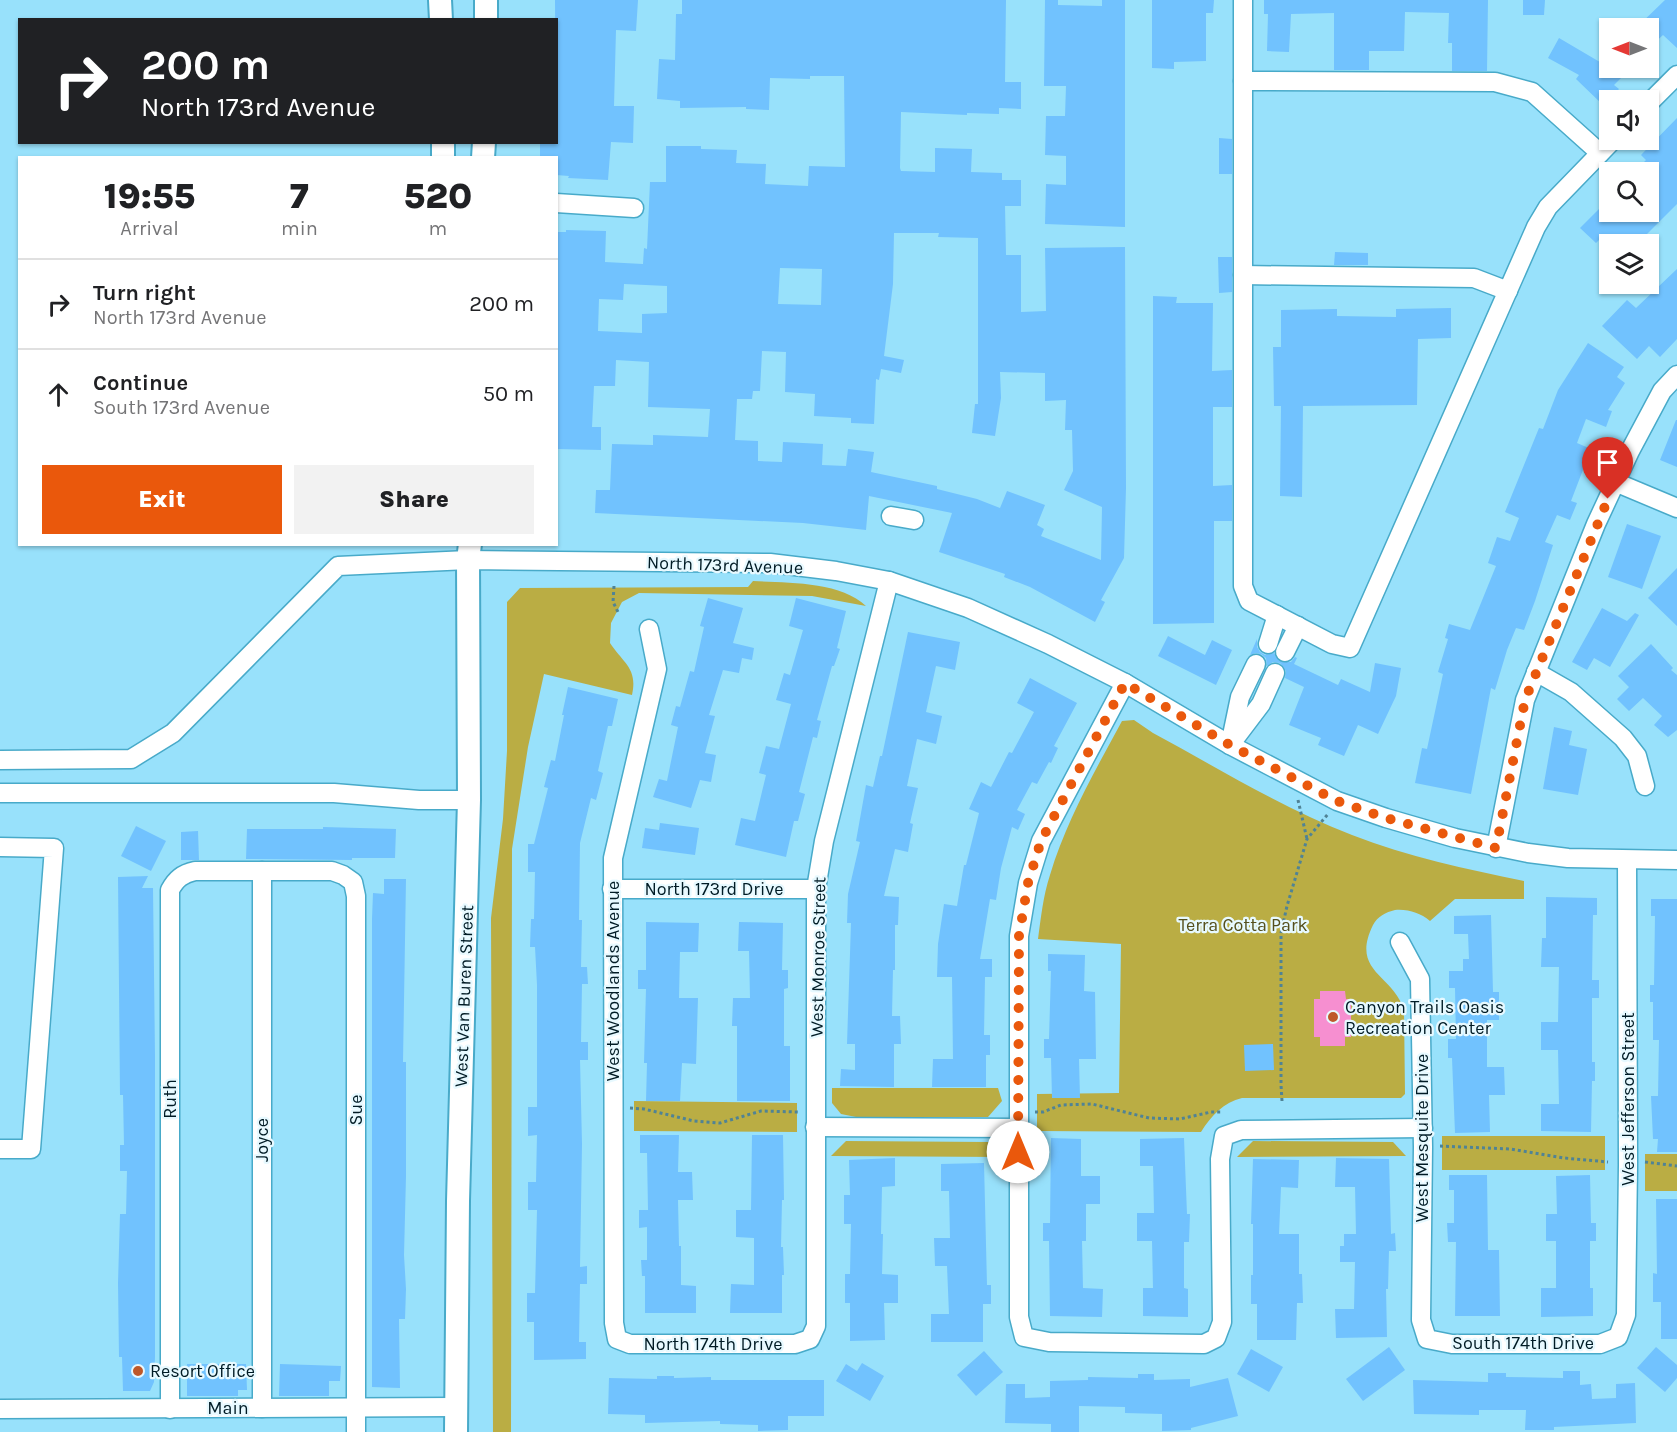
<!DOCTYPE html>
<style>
body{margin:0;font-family:Karla,sans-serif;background:#f2f2f2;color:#202124;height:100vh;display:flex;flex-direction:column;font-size:22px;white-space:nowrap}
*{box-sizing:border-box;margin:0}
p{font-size:20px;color:#757577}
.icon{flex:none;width:33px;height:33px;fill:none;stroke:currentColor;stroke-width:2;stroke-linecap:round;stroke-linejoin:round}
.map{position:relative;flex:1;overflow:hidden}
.details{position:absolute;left:18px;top:156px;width:540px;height:390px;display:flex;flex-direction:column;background:#fff;border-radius:0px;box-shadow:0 2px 4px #0004}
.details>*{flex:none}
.banner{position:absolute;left:18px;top:18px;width:540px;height:126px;border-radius:0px;box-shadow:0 2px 4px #0004;background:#202124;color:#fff;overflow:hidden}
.needle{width:39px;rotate:270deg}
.fabs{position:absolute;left:1599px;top:18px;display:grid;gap:12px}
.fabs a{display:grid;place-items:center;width:60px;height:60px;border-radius:0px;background:#fff;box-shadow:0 2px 4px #0004;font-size:30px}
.pin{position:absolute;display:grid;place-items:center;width:51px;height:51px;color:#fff;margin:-62px -26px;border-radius:50% 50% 50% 0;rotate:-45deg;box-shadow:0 0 6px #0007}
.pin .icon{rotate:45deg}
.me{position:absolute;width:66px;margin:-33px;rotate:0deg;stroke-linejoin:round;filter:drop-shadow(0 0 4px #0008)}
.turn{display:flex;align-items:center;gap:21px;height:126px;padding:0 24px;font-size:27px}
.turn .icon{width:78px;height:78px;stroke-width:2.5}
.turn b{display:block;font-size:42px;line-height:51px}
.eta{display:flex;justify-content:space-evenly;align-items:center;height:102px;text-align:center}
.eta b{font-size:36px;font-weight:800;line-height:42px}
.primary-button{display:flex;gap:12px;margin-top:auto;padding:12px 24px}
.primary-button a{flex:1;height:69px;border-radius:0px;background:#ea580c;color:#fff;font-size:24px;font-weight:800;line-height:69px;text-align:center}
.primary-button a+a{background:#f2f2f2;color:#202124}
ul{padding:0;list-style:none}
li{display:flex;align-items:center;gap:18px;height:90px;padding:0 24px;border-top:2px solid #e0e0e0}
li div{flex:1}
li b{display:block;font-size:22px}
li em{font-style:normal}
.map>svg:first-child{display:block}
.green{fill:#baad44}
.water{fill:#f68fd0}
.building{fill:#71c2fe;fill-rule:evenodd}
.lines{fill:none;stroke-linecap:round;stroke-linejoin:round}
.minor-casing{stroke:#48aac9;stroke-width:21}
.major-casing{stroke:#48aac9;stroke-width:26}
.path{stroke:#508395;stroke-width:3;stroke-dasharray:3 3;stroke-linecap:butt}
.minor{stroke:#fff;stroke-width:18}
.major{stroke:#fff;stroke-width:22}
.route{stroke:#ea580c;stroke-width:10;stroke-dasharray:0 18}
.poi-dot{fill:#be582a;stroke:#e7f9ff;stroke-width:2}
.labels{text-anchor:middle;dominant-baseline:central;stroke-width:4.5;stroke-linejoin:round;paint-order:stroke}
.street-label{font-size:18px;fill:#001b25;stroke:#e7f9ff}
.park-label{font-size:18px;fill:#554f1c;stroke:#e7f9ff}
.poi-label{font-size:18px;fill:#001b25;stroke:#e7f9ff;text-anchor:start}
</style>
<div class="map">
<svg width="1677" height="1432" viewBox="0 0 1677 1432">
<rect width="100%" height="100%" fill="#98e1fb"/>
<g class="green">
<path d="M753 581C787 583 840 581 866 606L812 596 639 593 622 602 611 623 610 643C623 663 638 668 632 695L544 674 528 747 512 849 511 1432H493L491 918 503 819 507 751V602L520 588 748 587Z"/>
<path d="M1134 720 1153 733C1218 768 1282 808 1352 835 1408 857 1466 869 1524 881V899H1455L1430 921C1420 913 1409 909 1395 910 1386 912 1377 917 1373 925 1350 972 1393 974 1404 1010L1405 1094 1401 1098H1242C1224 1102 1211 1116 1201 1132L1037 1131V1094L1119 1093 1121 944 1038 939C1041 918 1043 896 1050 875 1066 821 1095 771 1122 721Z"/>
<polygon points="832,1088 998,1088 1002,1101 988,1117 856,1117 841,1114 832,1103"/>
<polygon points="634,1101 797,1103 797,1132 634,1131"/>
<rect x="1442" y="1136" width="163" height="34"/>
<polygon points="846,1141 988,1142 1003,1157 831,1156"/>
<polygon points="1253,1141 1393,1142 1406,1156 1237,1157"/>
<rect x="1645" y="1154" width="32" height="37"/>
</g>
<polygon class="water" points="1320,991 1345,991 1346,999 1351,999 1351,1037 1345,1037 1345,1046 1320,1046 1320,1037 1314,1037 1314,999 1320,999"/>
<g class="building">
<polygon points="555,0 638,0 636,31 616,30 614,106 634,106 633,143 611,142 608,180 568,178 569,176 556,175 556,158 540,158 540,142 556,142"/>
<path d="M682 0H1006L1005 82H1021V109L999 108V114L967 113V115L901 112 900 168 901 171 935 172V148L972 149 971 172 1002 173V180H1021V206H1005L1006 255H1021V312L1046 311 1045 248 1125 247 1126 488 1124 558 1101 600 1105 602 1095 622 1030 587 1004 577 1005 574 939 552 952 513 869 496 866 530 803 523 595 513 596 490H610L612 444 653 445V435L708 437 710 409 648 407 649 362 616 360 615 386H594L592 427H601V450L556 449V232H566V230L606 231 605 262 643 264 644 248 647 249 650 182H666V146H701V149L737 150 736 163 766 164 765 184 808 186 809 166 845 167 844 76H810V79L770 78 769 110 746 109V107L680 108V101L657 99 659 59 675 60 676 14H682ZM894 233H939L938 237 978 238V404H975L972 433 995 436 1001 398 1000 372 1045 373V401L1066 400 1065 430H1072L1073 471 1064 490 1102 507 1101 560 1041 536 1044 529 1037 525 1045 505 1007 491 1000 508 977 499 937 489V486L871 472 874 452 848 449 846 466 822 465 823 444 783 442 782 462 758 461V441L735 440 737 399H752L753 391H760L762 351 786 352 785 392 815 394 814 416 851 418V423L874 424 876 379 879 380 881 369 901 373 904 360 884 356 893 284ZM780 268 822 269 821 305 778 304ZM624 284 667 286V313L642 314V333L598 331 599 299 623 300Z"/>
<polygon points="1045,0 1058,0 1058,5 1102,6 1102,0 1125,0 1125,227 1045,224 1046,184 1066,185 1066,156 1045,155 1046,116 1065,116 1066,86 1044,86"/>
<polygon points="1152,0 1214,0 1213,13 1206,13 1206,61 1174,62 1174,69 1152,68"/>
<polygon points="1264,0 1488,0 1487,71 1452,71 1452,43 1448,43 1449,13 1405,12 1404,51 1369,51 1369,70 1334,70 1334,13 1291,14 1289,52 1267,51 1268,14 1264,14"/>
<polygon points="1523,0 1545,0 1544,15 1523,15"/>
<polygon points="1665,0 1677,0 1677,48 1663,35 1648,49 1648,28 1636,28"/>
<polygon points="1559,38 1610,68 1631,68 1614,85 1619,89 1604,106 1576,79 1579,75 1548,58"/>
<polygon points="1677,118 1677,204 1637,244 1604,244 1599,240 1596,243 1580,228 1610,198 1610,212 1648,212 1648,172 1634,172 1646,160 1641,155"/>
<polygon points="1219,138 1232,139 1232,174 1219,174"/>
<polygon points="1335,252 1368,253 1368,265 1334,265"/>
<polygon points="1218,257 1232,257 1232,292 1219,293"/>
<polygon points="1677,269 1677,339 1660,357 1649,346 1637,359 1602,326 1627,300 1636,308"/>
<polygon points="1153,296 1177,297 1176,303 1213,303 1212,371 1232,370 1232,407 1213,407 1213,486 1232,485 1232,521 1214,521 1214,623 1153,624"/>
<polygon points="1451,308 1451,338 1418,339 1417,405 1303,406 1302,497 1280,496 1281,406 1274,406 1273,347 1281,347 1281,310 1337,309 1337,316 1396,317 1396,309"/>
<polygon points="1588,343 1624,367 1617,377 1625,383 1608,410 1612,411 1606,427 1586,419 1577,443 1591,449 1571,501 1577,503 1570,520 1557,515 1545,542 1553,545 1535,601 1524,630 1516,628 1507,650 1495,690 1491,688 1471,794 1415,783 1422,748 1427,749 1443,674 1438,672 1448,639 1445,638 1449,624 1470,630 1496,566 1488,563 1497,537 1510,541 1519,518 1505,512 1539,428 1543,429 1558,390"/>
<polygon points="1676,420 1677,420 1677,467 1660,460"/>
<polygon points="1627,524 1661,536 1642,589 1608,577"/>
<polygon points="1677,568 1677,626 1648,598"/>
<polygon points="708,598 743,608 733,643 754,648 752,660 742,658 739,673 723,670 709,715 715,716 705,753 716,755 711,782 700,780 691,808 653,797 659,779 667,781 678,727 671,725 676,706 680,707 690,671 694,672 704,627 700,626"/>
<polygon points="796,598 846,611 837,648 840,649 834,666 832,666 817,720 821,721 817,738 813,737 799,792 805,794 798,821 794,821 786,857 735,845 741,818 755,821 766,775 759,773 766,746 779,749 791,704 776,700 784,673 790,675 803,630 789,626"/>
<polygon points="1602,608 1627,621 1635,613 1639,615 1610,667 1594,658 1587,670 1572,662"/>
<polygon points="908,632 960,642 955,670 936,666 926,712 942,716 936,744 917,739 907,786 918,788 910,823 913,824 908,852 895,849 884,896 899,897 898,925 895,925 895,970 893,970 892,1016 900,1016 901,1044 894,1044 894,1087 840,1086 841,1069 855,1070 855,1044 847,1044 851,923 847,923 848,894 860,842 856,841 866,785 873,787 880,756 882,756"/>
<polygon points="1168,636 1205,655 1212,640 1232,650 1216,685 1158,656"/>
<polygon points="1257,639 1257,647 1260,652 1265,655 1274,653 1281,662 1291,662 1295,657 1297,658 1294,664 1338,685 1341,679 1370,692 1375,663 1401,668 1396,696 1378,734 1358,725 1344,756 1318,745 1321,738 1289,725 1304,687 1285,678 1286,671 1280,663 1273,662 1267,666 1266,658 1261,654 1256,653 1250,655"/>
<polygon points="1651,644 1673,668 1671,670 1677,675 1677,730 1668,737 1654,725 1662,716 1643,698 1629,711 1617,699 1629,687 1618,676"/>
<polygon points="1030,678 1077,703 1054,746 1058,748 1051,763 1049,762 1037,784 1032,782 1017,810 1025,814 1018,830 1012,827 1001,868 996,900 990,899 980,959 992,959 992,977 985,977 984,1035 990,1035 990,1055 986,1055 986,1087 932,1087 933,1059 953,1059 952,977 937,977 938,944 944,904 957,906 964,865 966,865 979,813 969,809 981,782 991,787 1009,752 1012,753 1034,712 1017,703"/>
<polygon points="568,687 618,699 612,726 608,726 598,771 603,773 596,800 591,798 580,843 579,920 582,920 581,967 587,967 588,984 582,984 581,1042 588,1042 588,1060 580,1060 582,1144 580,1267 587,1266 587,1284 580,1284 579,1342 586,1342 586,1359 534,1360 534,1322 527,1322 527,1293 535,1293 537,1210 528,1210 528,1182 536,1182 537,1135 528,1136 528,1107 537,1107 537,985 535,947 530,947 531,919 534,919 535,872 528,872 528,844 534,844 548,788 544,787 551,760 555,761 564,715 562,715"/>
<polygon points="1554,727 1572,731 1569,745 1587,749 1578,795 1543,789"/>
<polygon points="660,823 699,828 695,855 642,848 645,828 659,830"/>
<polygon points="136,826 166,841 151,871 121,856"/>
<polygon points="323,827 396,829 395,858 352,858 352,860 246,859 247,829 323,829"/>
<polygon points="198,831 199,860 181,860 181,832"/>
<polygon points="148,876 142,888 153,888 155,1057 155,1357 154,1382 150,1391 123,1391 122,1357 119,1357 118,1283 120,1214 126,1214 127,1171 120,1171 120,1145 124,1145 123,1095 120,1095 118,877"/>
<polygon points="384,879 406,879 403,1062 406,1062 406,1176 404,1255 406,1289 405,1319 399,1319 400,1388 372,1387 372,919 373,893 384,894"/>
<polygon points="1546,897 1597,898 1597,915 1593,915 1592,980 1599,980 1599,998 1592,998 1592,1062 1595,1062 1595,1081 1592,1081 1591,1132 1541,1131 1541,1104 1559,1104 1558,1050 1541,1050 1541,1022 1558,1022 1559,967 1541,967 1542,938 1546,938"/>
<polygon points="1651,899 1677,899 1677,1152 1657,1152 1658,1139 1653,1139 1651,1096 1658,1096 1659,1040 1653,1040 1653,1002 1650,1002 1650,985 1654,985 1655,916 1651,916"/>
<polygon points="1491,915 1493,992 1499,992 1499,1020 1487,1020 1487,1067 1504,1067 1505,1095 1489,1095 1490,1132 1455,1133 1452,1058 1448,1058 1448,1039 1456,1039 1455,988 1449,988 1449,971 1463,971 1463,959 1469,959 1468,934 1454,934 1454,916"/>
<polygon points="646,922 699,923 698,952 680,952 679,998 698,998 696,1064 682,1063 680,1101 646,1101 647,1063 644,1063 646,989 638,989 638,970 646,970"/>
<polygon points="739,922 783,923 782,970 788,970 788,988 784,989 784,1046 790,1046 790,1101 737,1101 737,1026 732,1026 733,998 750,998 749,951 738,951"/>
<polygon points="1048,954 1085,955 1084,991 1095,992 1096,1059 1079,1059 1080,1098 1052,1098 1051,1058 1044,1058 1044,1039 1049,1039 1051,971 1048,971"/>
<polygon points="1273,1044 1274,1070 1245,1071 1244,1045"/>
<polygon points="640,1135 679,1135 678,1172 692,1172 693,1200 678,1200 679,1246 681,1246 681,1285 696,1286 696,1313 645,1313 645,1276 642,1276 641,1260 647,1260 647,1227 639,1228 639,1210 648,1210 647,1153 640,1153"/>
<polygon points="752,1135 783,1135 784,1200 782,1200 781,1247 783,1247 784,1275 782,1275 782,1313 730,1313 731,1284 754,1285 754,1238 736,1237 736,1210 751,1210"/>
<polygon points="1051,1138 1081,1139 1081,1176 1100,1176 1100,1204 1086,1204 1086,1241 1082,1241 1083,1288 1103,1289 1102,1317 1050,1316 1049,1241 1043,1241 1043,1223 1050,1223"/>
<polygon points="1184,1138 1187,1214 1190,1214 1189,1242 1184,1242 1184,1288 1188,1289 1188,1317 1143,1316 1143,1288 1153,1288 1152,1241 1137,1241 1137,1213 1154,1213 1153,1166 1140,1166 1140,1139"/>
<polygon points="895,1158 895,1186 882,1187 881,1234 883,1234 882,1274 898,1275 898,1303 884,1303 885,1340 850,1341 850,1303 845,1303 845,1274 850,1274 851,1224 844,1224 844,1195 850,1195 849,1160"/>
<polygon points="1336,1158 1389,1159 1391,1234 1395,1233 1396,1251 1389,1251 1388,1289 1386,1289 1387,1337 1336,1338 1335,1309 1354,1309 1355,1262 1340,1262 1340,1246 1344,1246 1344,1234 1356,1234 1355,1187 1335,1187"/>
<polygon points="1253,1159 1299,1160 1298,1188 1281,1187 1279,1234 1299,1234 1299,1274 1302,1274 1303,1303 1297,1303 1296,1340 1257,1340 1257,1304 1251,1304 1251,1275 1253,1275 1253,1224 1251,1224"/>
<polygon points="984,1163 987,1285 991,1285 991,1304 983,1304 983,1342 931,1342 931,1314 949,1314 947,1266 935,1266 934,1238 950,1238 949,1191 941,1191 941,1164"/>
<polygon points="1449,1175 1487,1175 1488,1250 1499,1250 1500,1316 1455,1316 1456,1242 1448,1242 1447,1223 1454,1223 1454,1190 1449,1190"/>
<polygon points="1590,1175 1591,1223 1596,1223 1596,1241 1590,1241 1590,1288 1593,1288 1593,1316 1541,1317 1541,1288 1556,1288 1556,1241 1546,1241 1546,1214 1557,1214 1556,1176"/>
<polygon points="1656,1199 1677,1199 1677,1339 1661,1339 1661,1302 1653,1302 1653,1273 1657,1274"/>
<polygon points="1389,1347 1405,1370 1363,1401 1346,1379"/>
<polygon points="1656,1347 1677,1365 1677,1378 1665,1392 1637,1368"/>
<polygon points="1251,1349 1283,1367 1269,1392 1237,1374"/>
<polygon points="984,1351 1003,1372 976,1396 957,1375"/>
<polygon points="862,1363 884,1376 870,1401 836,1381 846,1364 857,1371"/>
<polygon points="187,1364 246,1364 247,1390 238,1390 238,1396 187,1396"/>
<polygon points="280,1364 341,1366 340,1381 329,1381 329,1396 279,1396"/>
<polygon points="1563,1371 1580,1371 1580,1385 1591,1384 1592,1399 1616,1398 1616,1384 1635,1383 1636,1423 1554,1427 1554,1430 1525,1430 1526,1410 1479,1410 1479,1415 1414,1414 1413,1380 1488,1382 1488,1373 1506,1373 1506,1377 1563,1378"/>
<polygon points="1138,1374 1154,1374 1154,1380 1190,1379 1190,1387 1228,1378 1238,1416 1191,1428 1191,1430 1162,1431 1162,1414 1125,1413 1125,1407 1079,1406 1079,1432 1051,1432 1051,1424 1005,1423 1006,1384 1025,1384 1025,1398 1050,1397 1050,1381 1088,1380 1088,1377 1138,1378"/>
<polygon points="657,1376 674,1376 674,1378 711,1377 711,1380 824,1380 824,1416 788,1416 788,1430 758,1431 758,1425 720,1424 720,1421 645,1423 645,1415 608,1414 609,1378 657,1379"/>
</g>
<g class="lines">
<g class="minor-casing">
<g id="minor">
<polyline points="1243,0 1243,586 1249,601 1332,644 1350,648 1536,227 1548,207 1613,140"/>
<polyline points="1243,81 1495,82 1532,92 1600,153"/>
<polyline points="1648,104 1677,75"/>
<polyline points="556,203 634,208"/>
<polyline points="1243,275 1474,278 1508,291"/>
<polyline points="1615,482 1677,508"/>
<polyline points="891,516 914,520"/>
<polyline points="649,629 657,669 613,858 614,1323 617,1339 630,1344 795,1344 810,1339 816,1326 816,889 824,841 889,581"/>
<polyline points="1268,644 1277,615"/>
<polyline points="1285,652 1298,626"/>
<polyline points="1536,672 1571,692 1623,738 1637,756 1645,786"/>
<polyline points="1125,683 1041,841 1028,883 1019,936 1019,1317 1024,1337 1049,1342 1204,1344 1216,1338 1222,1322 1220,1159 1224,1136 1241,1130 1423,1128"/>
<polyline points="1233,741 1261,704 1275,673"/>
<polyline points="1230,745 1240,697 1256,664"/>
<polyline points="0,760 131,759 173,733 338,566 468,560 770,563 836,571 889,581 968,608 1048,644 1125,683 1230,745 1337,801 1386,818 1455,838 1528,853 1568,858 1677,860"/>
<polyline points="0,793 334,793 419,800 469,800"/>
<polyline points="0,847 54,848 31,1149 0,1149"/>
<polyline points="1496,848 1525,700 1596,524 1630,451 1662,391 1677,375"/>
<polyline points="262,871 262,1408"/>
<polyline points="612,889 816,889"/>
<polyline points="1400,942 1420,979 1423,1147 1421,1320 1427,1339 1452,1344 1600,1344 1618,1337 1626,1315 1628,1165 1627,860"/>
<polyline points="815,1127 1018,1128"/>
<polyline points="0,1409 455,1407"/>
<path d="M170 1409V890C176 879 182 874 195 871H332L343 875 353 882 356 896V1432"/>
</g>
</g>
<g class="major-casing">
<g id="major">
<polyline points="440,0 441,20"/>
<polyline points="486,20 486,0"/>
<polyline points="443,142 443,158"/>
<polyline points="483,158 484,142"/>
<polyline points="456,1432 458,1201 469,800 468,560 470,544"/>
</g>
</g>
<g class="path">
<polyline points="614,586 613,602 618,612"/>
<polyline points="1298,800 1307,839"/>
<polyline points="1282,1101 1281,1085 1281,933 1287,906 1307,839 1328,814"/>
<polyline points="630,1108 644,1109 694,1121 720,1123 761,1111 799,1112"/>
<polyline points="1035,1112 1043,1112 1061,1105 1092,1104 1149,1118 1180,1119 1211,1112 1221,1112"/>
<polyline points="1440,1146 1511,1149 1564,1158 1608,1162"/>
<polyline points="1645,1162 1677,1166"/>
</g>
<use href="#minor" class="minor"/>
<use href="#major" class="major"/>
</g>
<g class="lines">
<polyline class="route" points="1018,1152 1019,936 1028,883 1041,841 1125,683 1230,745 1337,801 1386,818 1496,848 1525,700 1608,499"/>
</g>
<g class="poi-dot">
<circle cx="1333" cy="1017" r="6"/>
<circle cx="138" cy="1371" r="6"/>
</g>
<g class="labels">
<g class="street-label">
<text transform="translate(725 565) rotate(2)">North 173rd Avenue</text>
<text x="714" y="889">North 173rd Drive</text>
<text transform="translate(818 957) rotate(-89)">West Monroe Street</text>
<text transform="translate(613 981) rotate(-90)">West Woodlands Avenue</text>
<text transform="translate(464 996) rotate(-88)">West Van Buren Street</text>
<text transform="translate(170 1099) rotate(-90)">Ruth</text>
<text transform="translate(1628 1099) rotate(-90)">West Jefferson Street</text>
<text transform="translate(356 1110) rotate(-90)">Sue</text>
<text transform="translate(1422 1138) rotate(-90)">West Mesquite Drive</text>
<text transform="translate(262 1140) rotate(-90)">Joyce</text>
<text x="1523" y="1343">South 174th Drive</text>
<text x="713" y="1344">North 174th Drive</text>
<text x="228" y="1408">Main</text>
</g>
<g class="park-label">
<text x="1243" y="925">Terra Cotta Park</text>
</g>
<g class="poi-label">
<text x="1345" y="1007">Canyon Trails Oasis<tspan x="1345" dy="21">Recreation Center</tspan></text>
<text x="150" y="1371">Resort Office</text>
</g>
</g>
</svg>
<div class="fabs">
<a><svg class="needle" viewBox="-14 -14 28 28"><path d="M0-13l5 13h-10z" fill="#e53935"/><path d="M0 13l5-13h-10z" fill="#757577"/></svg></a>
<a><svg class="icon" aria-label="sound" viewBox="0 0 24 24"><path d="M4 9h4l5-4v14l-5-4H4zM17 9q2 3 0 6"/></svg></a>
<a><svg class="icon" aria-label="search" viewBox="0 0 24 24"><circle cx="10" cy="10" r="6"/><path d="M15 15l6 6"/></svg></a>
<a><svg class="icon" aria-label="layers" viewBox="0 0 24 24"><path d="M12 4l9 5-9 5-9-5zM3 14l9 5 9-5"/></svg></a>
</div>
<div class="pin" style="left:1608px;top:499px;background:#d93025"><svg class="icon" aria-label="arrive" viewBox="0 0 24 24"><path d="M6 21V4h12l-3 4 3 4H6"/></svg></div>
<svg class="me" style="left:1018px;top:1152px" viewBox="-20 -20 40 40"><circle r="19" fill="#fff"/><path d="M0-13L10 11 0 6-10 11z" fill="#ea580c"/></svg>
<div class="banner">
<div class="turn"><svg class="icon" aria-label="right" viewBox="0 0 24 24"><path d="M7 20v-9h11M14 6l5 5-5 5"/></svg><div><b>200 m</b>North 173rd Avenue</div></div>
</div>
<section class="details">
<div class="eta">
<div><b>19:55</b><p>Arrival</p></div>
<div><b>7</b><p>min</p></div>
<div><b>520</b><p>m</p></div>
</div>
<ul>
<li><svg class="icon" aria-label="right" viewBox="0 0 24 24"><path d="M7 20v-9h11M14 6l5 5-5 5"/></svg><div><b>Turn right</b><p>North 173rd Avenue</p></div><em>200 m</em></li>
<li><svg class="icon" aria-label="ahead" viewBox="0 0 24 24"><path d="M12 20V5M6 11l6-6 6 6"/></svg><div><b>Continue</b><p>South 173rd Avenue</p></div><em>50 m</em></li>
</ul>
<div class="primary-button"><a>Exit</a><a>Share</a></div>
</section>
</div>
